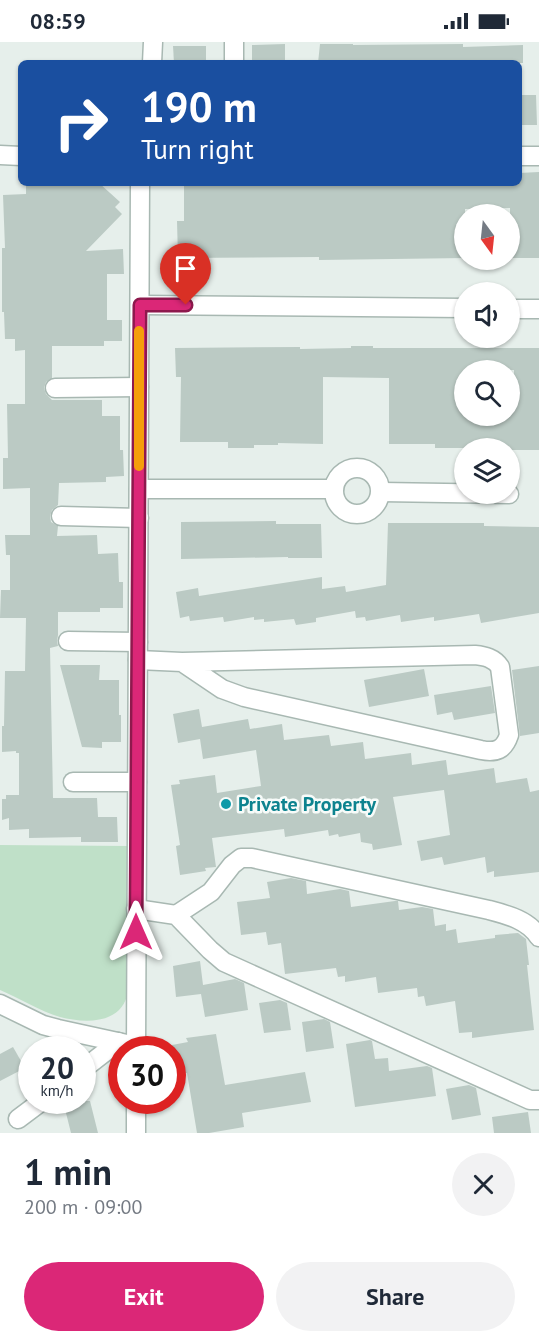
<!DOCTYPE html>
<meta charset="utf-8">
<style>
body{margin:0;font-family:"PT Sans",sans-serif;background:#f2f2f3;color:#1f2937;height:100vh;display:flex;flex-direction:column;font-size:22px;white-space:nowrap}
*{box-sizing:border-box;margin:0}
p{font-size:20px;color:#747a83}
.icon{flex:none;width:33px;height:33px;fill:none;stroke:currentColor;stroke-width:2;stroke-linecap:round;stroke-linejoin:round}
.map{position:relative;height:1091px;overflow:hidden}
.panel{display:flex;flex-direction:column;background:#fff;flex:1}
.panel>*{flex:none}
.guide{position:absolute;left:18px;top:18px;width:504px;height:126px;border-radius:9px;box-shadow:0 2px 4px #0004;background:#1a4fa0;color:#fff;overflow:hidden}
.needle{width:39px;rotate:165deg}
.fabs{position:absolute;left:454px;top:162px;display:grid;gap:12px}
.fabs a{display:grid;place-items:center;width:66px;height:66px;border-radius:50%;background:#fff;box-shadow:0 2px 4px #0004;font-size:30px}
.speed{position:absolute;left:18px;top:994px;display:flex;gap:12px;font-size:30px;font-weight:700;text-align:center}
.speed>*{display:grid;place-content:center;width:78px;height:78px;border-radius:50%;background:#fff;box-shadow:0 2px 4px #0004;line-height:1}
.speed small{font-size:15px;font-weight:400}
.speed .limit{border:9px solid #d22;background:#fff;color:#111}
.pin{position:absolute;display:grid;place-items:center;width:51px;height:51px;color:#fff;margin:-62px -26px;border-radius:50% 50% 50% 0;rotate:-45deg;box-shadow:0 0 6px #0007}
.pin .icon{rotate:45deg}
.me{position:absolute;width:66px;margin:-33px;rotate:0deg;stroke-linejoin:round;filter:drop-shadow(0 0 4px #0008)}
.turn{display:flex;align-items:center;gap:21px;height:126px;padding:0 24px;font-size:27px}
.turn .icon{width:78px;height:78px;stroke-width:2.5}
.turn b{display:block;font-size:42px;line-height:51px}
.round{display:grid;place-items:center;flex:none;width:63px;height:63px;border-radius:32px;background:#f2f2f3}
.headline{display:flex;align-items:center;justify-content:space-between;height:102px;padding:0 24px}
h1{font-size:36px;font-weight:700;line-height:45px}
.primary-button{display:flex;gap:12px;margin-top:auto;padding:12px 24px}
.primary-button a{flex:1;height:69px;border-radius:36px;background:#db2777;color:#fff;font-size:24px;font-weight:700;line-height:69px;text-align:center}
.primary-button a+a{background:#f2f2f3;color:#1f2937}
.status{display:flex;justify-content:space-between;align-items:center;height:42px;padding:0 30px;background:#fff;direction:ltr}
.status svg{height:16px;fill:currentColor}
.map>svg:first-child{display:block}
.green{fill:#bfe0c8}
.building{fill:#bbcac4;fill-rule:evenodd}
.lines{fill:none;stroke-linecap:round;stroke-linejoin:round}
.minor-casing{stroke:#a8b8b2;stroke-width:21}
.minor{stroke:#fff;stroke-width:18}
.route-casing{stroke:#8e194d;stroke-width:15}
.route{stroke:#db2777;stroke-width:10}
.slow{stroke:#f59e0b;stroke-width:10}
.culture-dot{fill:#0f9aa8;stroke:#f7fbf9;stroke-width:2}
.labels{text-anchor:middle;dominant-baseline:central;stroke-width:5;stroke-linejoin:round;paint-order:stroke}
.culture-label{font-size:20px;font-weight:bold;fill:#0d838f;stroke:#f7fbf9;text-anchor:start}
</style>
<div class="status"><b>08:59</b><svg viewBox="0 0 49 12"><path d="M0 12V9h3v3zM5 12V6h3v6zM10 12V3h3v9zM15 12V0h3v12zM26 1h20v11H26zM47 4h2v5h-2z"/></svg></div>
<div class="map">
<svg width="539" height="1091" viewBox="0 0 539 1091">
<rect width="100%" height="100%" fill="#e6efeb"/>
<path class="green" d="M0 803 129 804 127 954C119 983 83 981 60 975 40 969 19 956 0 948Z"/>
<g class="building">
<polygon points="285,2 285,21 252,21 252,3"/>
<polygon points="320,2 353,2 353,3 463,2 463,5 523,3 523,21 318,21"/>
<polygon points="173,4 206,4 206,21 174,21"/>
<polygon points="519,53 536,53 537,83 519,83"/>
<polygon points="539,130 539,216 510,216 510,166 465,167 465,216 319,218 319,215 178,216 177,179 184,179 184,141 519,141 519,131"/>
<polygon points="26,141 99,141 120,160 115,165 122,172 86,209 123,207 124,232 107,232 107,278 122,278 122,299 104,299 104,304 52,304 52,336 46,340 44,346 46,352 52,358 102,358 102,374 120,374 120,408 123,408 124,434 106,435 106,440 59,441 58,463 52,468 50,474 51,480 58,484 57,494 97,493 98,512 118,511 119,540 123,540 123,566 100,566 100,570 58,570 58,593 57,599 58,604 50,606 53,756 97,756 98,775 117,775 118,800 81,800 81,795 29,796 29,787 9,788 9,776 2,778 2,757 6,757 6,753 19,753 19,711 16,711 16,709 2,710 2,684 4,684 5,629 25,629 26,576 0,576 1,548 10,548 10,513 6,513 5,493 30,493 30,446 3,447 3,416 8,416 7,362 25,362 25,308 15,309 15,297 5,297 4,270 2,270 2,206 5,206 3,153 26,152"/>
<path d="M351 304H373V306H539V408H510L504 406H435V402H389V336H387L323 335V402L278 401V403H254V406H228V400H180L181 335H176L175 306 300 305V307L351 306ZM465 328H514V367H510V374H465Z"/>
<polygon points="276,479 276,482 321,482 322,516 288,516 288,515 181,517 181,480"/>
<polygon points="388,481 484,481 484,484 539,485 539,571 481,581 479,572 434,579 434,575 401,580 400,573 366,579 365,575 356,576 355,569 316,576 316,580 296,583 294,577 264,580 264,577 254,578 254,575 224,580 223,575 190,579 189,574 180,576 176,550 198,546 199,554 322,535 322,547 345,544 346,550 386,543"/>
<polygon points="60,623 100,623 99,638 119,638 119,673 121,673 121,700 102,700 102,706 82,705"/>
<polygon points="539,624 539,691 520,694 512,628"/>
<polygon points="424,627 429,654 369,665 364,638"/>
<polygon points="491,644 495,671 454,678 452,670 437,673 434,653"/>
<polygon points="199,667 202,685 248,677 250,687 282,682 284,698 329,693 331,704 363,700 365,717 411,711 412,723 446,718 448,733 494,726 496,741 527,736 530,750 539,748 539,830 494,835 494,829 487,831 485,815 444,823 442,815 421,819 417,799 450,793 444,748 393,755 402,803 373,808 372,802 361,800 360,791 339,795 338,792 329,794 328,788 285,795 284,787 212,796 216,825 205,826 206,829 180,833 176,804 180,803 171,743 180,742 179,738 215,733 217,751 261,744 256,708 203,717 200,697 178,701 173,672"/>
<polygon points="291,836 306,839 307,852 340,847 349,849 351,865 395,859 398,859 399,868 422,865 433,867 435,884 446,882 446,889 456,887 458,901 495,896 495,893 518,891 526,897 529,923 527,923 534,988 472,996 472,990 459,991 455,959 426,964 424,954 418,955 417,946 378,951 376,935 345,940 345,934 338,935 336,926 285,932 281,901 268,903 266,890 241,893 237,860 270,856 267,840"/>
<polygon points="200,919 203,943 235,937 244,941 248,968 205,975 201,952 176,955 173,924"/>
<polygon points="280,958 287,961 291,988 264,991 259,961"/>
<polygon points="324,977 330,980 334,1006 306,1010 302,980"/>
<polygon points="216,992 225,1043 305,1030 311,1060 242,1071 244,1085 209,1091 197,1091 187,1031 172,1033 172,1003 188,1000 186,996"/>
<polygon points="370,998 372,999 375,1017 388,1016 389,1029 427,1024 432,1026 436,1054 355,1065 346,1002"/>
<polygon points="13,1005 25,1026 0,1039 0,1012"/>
<polygon points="469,1043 476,1046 481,1073 452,1078 446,1047"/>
<polygon points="63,1059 90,1059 98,1091 71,1091"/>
<polygon points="528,1070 531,1091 494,1091 492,1075"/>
</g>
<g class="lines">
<g class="minor-casing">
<g id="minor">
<polyline points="234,0 234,21"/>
<polyline points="152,21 153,0"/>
<polyline points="0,113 21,114"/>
<polyline points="519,114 539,114"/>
<polyline points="140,263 465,266"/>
<polyline points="510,267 539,267"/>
<polyline points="55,346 139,345"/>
<circle cx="357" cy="449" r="23"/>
<polyline points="139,447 334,447"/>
<polyline points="381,450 509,452"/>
<polyline points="61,474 139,476"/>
<polyline points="68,599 138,600"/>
<path d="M138 618 182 620 475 613C485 614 494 616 500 625L509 693C504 708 496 711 481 708L244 655 222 647 182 620"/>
<polyline points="73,740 137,740"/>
<polyline points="136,867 176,873 210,908 224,920 530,1058 539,1058"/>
<path d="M176 873 211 850 232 823 241 816H252L489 868C508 873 528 878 539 895"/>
<polyline points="0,962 43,983 58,987 136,1004"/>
<polyline points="136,1008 140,141"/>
<polyline points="82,1028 118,1000"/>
<polyline points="136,1059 136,1091"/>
<polyline points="18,1077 42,1059"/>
</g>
</g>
<use href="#minor" class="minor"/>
</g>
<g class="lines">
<g class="route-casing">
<polyline id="route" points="136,890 140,263 186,263"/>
</g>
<use href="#route" class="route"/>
<polyline class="slow" points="139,424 139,289"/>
</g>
<circle class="culture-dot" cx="226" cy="762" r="6"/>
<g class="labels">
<g class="culture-label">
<text x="238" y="762">Private Property</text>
</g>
</g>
</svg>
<div class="fabs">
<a><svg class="needle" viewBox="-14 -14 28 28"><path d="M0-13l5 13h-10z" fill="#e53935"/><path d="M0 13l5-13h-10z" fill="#747a83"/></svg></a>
<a><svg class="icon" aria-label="sound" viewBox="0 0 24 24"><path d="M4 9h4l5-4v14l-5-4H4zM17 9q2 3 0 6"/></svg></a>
<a><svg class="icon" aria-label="search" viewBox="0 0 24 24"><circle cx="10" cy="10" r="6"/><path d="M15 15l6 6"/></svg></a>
<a><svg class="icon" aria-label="layers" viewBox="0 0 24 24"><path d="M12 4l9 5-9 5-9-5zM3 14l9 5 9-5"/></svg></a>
</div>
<div class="speed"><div>20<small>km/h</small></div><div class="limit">30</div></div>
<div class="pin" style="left:186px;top:263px;background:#d93025"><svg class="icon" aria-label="arrive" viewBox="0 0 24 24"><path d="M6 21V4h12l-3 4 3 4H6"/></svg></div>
<svg class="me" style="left:136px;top:890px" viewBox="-20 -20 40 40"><path d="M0-17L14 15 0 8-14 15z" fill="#db2777" stroke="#fff" stroke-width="4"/></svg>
<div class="guide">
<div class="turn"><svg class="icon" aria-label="right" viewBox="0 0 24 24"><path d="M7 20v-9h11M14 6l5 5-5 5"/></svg><div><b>190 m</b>Turn right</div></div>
</div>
</div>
<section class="panel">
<div class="headline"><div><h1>1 min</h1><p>200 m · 09:00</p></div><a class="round"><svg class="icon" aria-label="close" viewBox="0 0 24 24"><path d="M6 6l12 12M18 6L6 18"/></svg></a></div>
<div class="primary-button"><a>Exit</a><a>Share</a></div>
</section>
